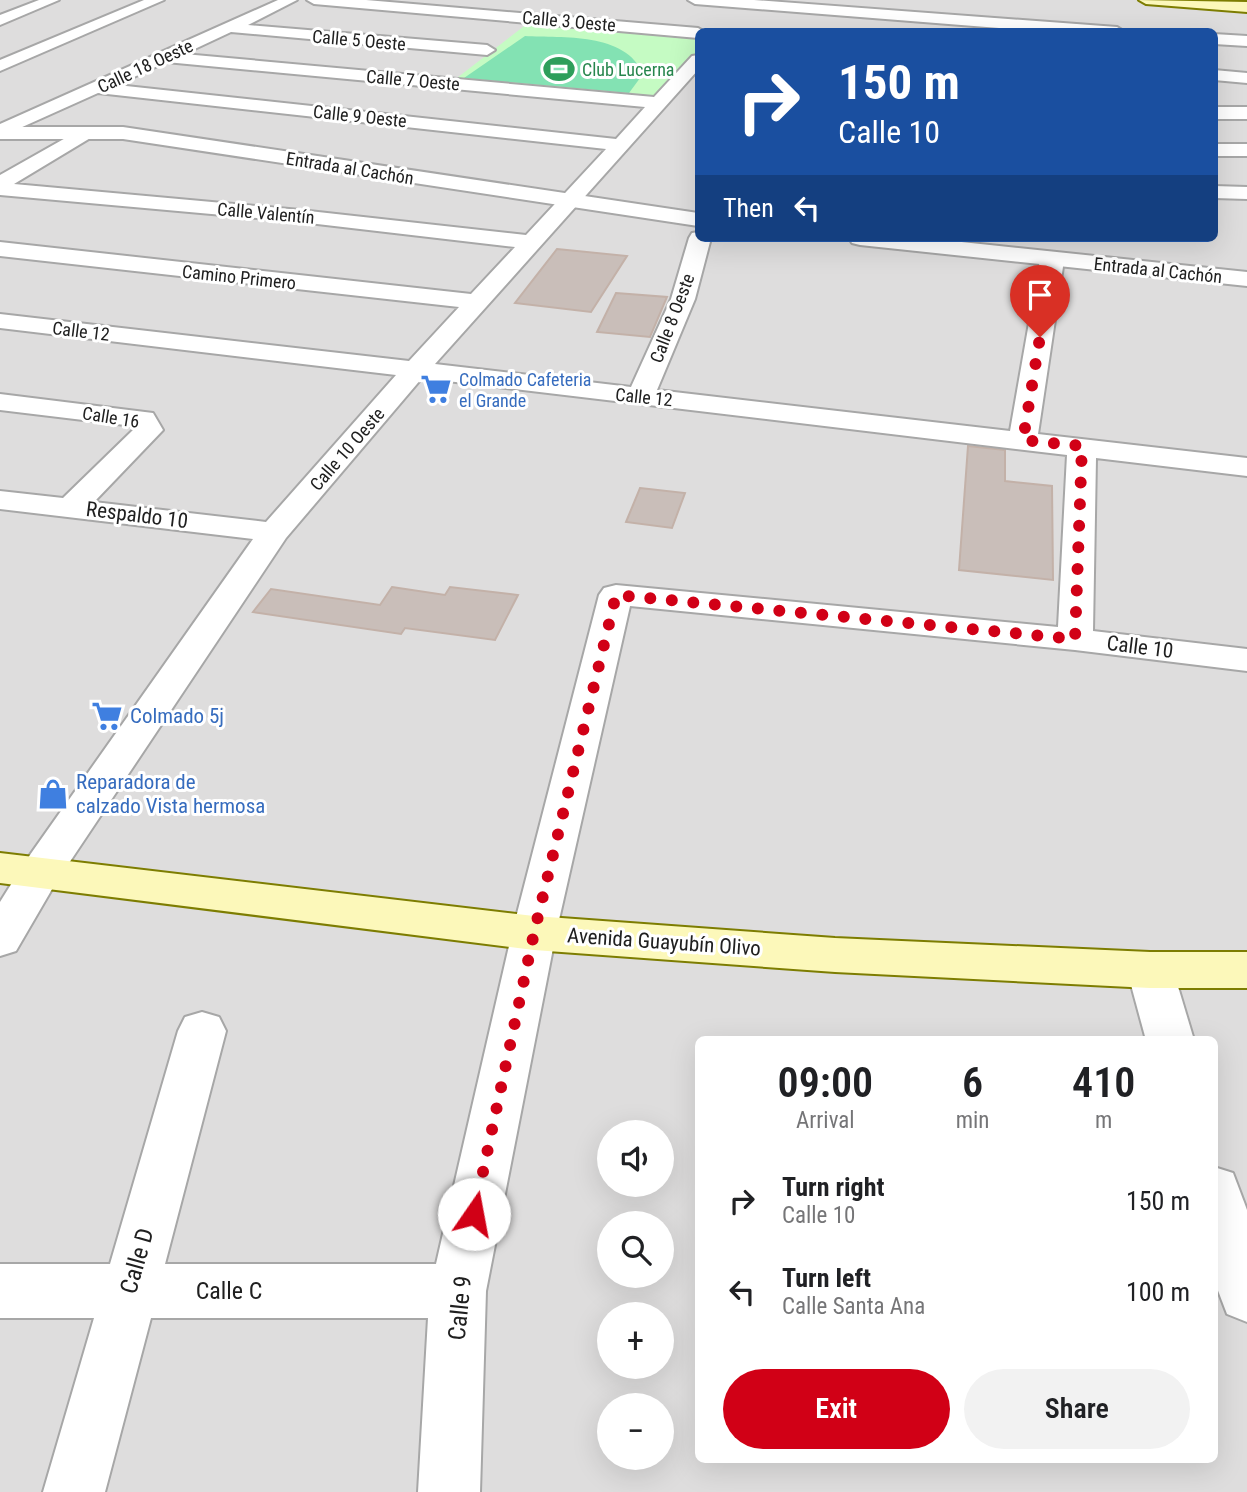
<!DOCTYPE html>
<meta charset="utf-8">
<style>
body{margin:0;font-family:"Roboto Condensed",sans-serif;background:#f2f2f2;color:#202124;height:100vh;display:flex;flex-direction:column;font-size:26px;white-space:nowrap}
*{box-sizing:border-box;margin:0}
p{font-size:23px;color:#757577}
.icon{flex:none;width:38px;height:38px;fill:none;stroke:currentColor;stroke-width:2;stroke-linecap:round;stroke-linejoin:round}
.map{position:relative;flex:1;overflow:hidden}
.panel{position:absolute;left:695px;top:1036px;width:523px;height:427px;display:flex;flex-direction:column;background:#fff;border-radius:10px;box-shadow:0 7px 28px #0002}
.panel>*{flex:none}
.top-card{position:absolute;left:695px;top:28px;width:523px;height:214px;border-radius:10px;box-shadow:0 7px 28px #0002;background:#1a4fa0;color:#fff;overflow:hidden}
.fabs{position:absolute;left:597px;top:1120px;display:grid;gap:14px}
.fabs a{display:grid;place-items:center;width:77px;height:77px;border-radius:50%;background:#fff;box-shadow:0 7px 28px #0002;font-size:35px}
.pin{position:absolute;display:grid;place-items:center;width:60px;height:60px;color:#fff;margin:-72px -30px;border-radius:50% 50% 50% 0;rotate:-45deg;box-shadow:0 0 7px #0007}
.pin .icon{rotate:45deg}
.me{position:absolute;width:77px;margin:-38px;rotate:12deg;stroke-linejoin:round;filter:drop-shadow(0 0 5px #0008)}
.turn{display:flex;align-items:center;gap:24px;height:147px;padding:0 28px;font-size:32px}
.turn .icon{width:91px;height:91px;stroke-width:2.5}
.turn b{display:block;font-size:49px;line-height:60px}
.then{display:flex;align-items:center;height:66px;padding:0 28px;background:#0003;gap:14px;font-size:26px}
.eta{display:flex;justify-content:space-evenly;align-items:center;height:119px;text-align:center}
.eta b{font-size:42px;font-weight:600;line-height:49px}
.cta{display:flex;gap:14px;margin-top:auto;padding:14px 28px}
.cta a{flex:1;height:80px;border-radius:42px;background:#d10016;color:#fff;font-size:28px;font-weight:600;line-height:80px;text-align:center}
.cta a+a{background:#f2f2f2;color:#202124}
ul{padding:0;list-style:none}
li{display:flex;align-items:center;gap:21px;height:91px;padding:0 28px}
li div{flex:1}
li b{display:block;font-size:26px}
li em{font-style:normal}
.map>svg:first-child{display:block}
.residential{fill:#dedddd;fill-rule:evenodd}
.park{fill:#c5fbc3}
.pitch{fill:#83e2b3}
.building{fill:#c9beb9;stroke:#c3b1a8;stroke-width:2}
.lines{fill:none;stroke-linecap:round;stroke-linejoin:round}
.minor-casing{stroke:#a7a7a7;stroke-width:4}
.tertiary-casing{stroke:#a7a7a7;stroke-width:4}
.secondary-casing{stroke:#7d7d01;stroke-width:4}
.minor{fill:#fff;fill-rule:evenodd}
.tertiary{fill:#fff;fill-rule:evenodd}
.secondary{fill:#fcf8ba;fill-rule:evenodd}
.route{stroke:#d10016;stroke-width:12;stroke-dasharray:0 21.6}
.labels{text-anchor:middle;dominant-baseline:central;stroke-width:6;stroke-linejoin:round;paint-order:stroke}
.far-street-label{font-size:18px;fill:#202020;stroke:#fff}
.far-leisure-label{font-size:18px;fill:#27864d;stroke:#fff;text-anchor:start}
.far-shop-label{font-size:18px;fill:#366cbe;stroke:#fff;text-anchor:start}
.street-label{font-size:21px;fill:#202020;stroke:#fff}
.shop-label{font-size:21px;fill:#366cbe;stroke:#fff;text-anchor:start}
.near-street-label{font-size:24px;fill:#202020;stroke:#fff}
</style>
<div class="map">
<svg width="1247" height="1492" viewBox="0 0 1247 1492">
<rect width="100%" height="100%" fill="#f1ece7"/>
<path class="residential" d="M0 0H1247V1492H0ZM698 32H1214V238H698ZM698 1040H1214V1460H698ZM609 1132H662V1185H609ZM609 1223H662V1276H609ZM609 1314H662V1367H609ZM609 1405H662V1458H609Z"/>
<polygon class="park" points="532,20 698,34 698,54 656,100 453,81"/>
<path class="pitch" d="M525 36C562 38 626 32 643 74L629 93 464 78Z"/>
<g class="building">
<polygon points="557,249 627,256 591,312 515,303"/>
<polygon points="616,293 667,297 650,337 597,332"/>
<polygon points="968,446 1005,450 1005,481 1052,486 1053,580 959,570"/>
<polygon points="640,488 685,493 672,528 626,522"/>
<polygon points="392,587 445,595 450,587 518,595 495,640 405,628 401,634 253,612 271,589 380,605"/>
</g>
<g class="lines">
<g class="minor-casing">
<g id="minor">
<polygon points="39,0 59,0 0,25 0,15"/>
<polygon points="144,0 164,0 0,71 0,60"/>
<path d="M278 0H297L248 25 487 45 495 50 487 55 231 32 184 54 654 97 692 56 698 55V70L435 364 631 387 671 299 689 238 692 233 698 232V238H711L695 299 657 390 1010 431 1040 260 1044 255H1060L1064 260 1038 434 1247 458V476L1096 458 1093 631 1247 649V671L1075 650 630 606 556 933 486 1291 480 1492H418L428 1318H151L105 1492H43L94 1318H0V1264H110L178 1031 185 1017 202 1012 219 1017 226 1031 165 1264H436L512 933 599 595 604 588 616 585 1058 627 1067 455 422 378 286 538 55 884 16 951 0 956V902L25 862 253 539 0 509V491L63 498 134 429 133 426 0 410V394L153 413 163 430 94 502 266 522 396 375 0 328V314L409 361 459 307 0 256V242L471 294 515 247 300 222 0 195V175L85 127 95 133 92 137 14 184 300 210 526 235 606 149 98 93 0 137V124ZM166 62 645 107 616 139 117 85Z"/>
<polygon points="307,0 366,0 698,28 705,32 698,32 698,38 314,4"/>
<polygon points="688,0 754,0 1117,27 1125,32 1049,32 695,4"/>
<polygon points="1214,34 1247,36 1247,46 1214,44"/>
<polygon points="1214,70 1247,73 1247,83 1214,80"/>
<rect x="1214" y="107" width="33" height="12"/>
<rect x="1214" y="144" width="33" height="12"/>
<polygon points="1214,186 1247,187 1247,199 1214,198"/>
<polygon points="1150,952 1166,957 1173,970 1194,1040 1146,1040 1127,970 1134,957"/>
<polygon points="1214,1167 1233,1173 1247,1210 1247,1322 1227,1314 1214,1280"/>
</g>
</g>
<g class="tertiary-casing">
<g id="tertiary">
<polygon points="0,127 123,127 698,213 698,226 123,139 0,139"/>
<polygon points="849,238 924,238 1247,272 1247,286 860,245 852,243"/>
</g>
</g>
<g class="secondary-casing">
<g id="secondary">
<polygon points="1139,0 1247,2 1247,12 1146,4"/>
<polygon points="0,853 534,916 835,938 1150,952 1247,952 1247,988 1150,988 835,972 534,950 0,883"/>
</g>
</g>
<use href="#minor" class="minor"/>
<use href="#tertiary" class="tertiary"/>
<use href="#secondary" class="secondary"/>
</g>
<g class="lines">
<polyline class="route" points="474,1214 534,933 616,595 1075,639 1082,446 1023,440 1040,337"/>
</g>
<defs>
<g id="stadium-bare" transform="scale(2.415)"><path d="M0-5a6.5 5 0 1 0 0 10a6.5 5 0 1 0 0-10ZM-3.5-1.8h7v3.6h-7Z" fill="#2e9e5b" stroke="#fff" stroke-width="2.5" paint-order="stroke"/></g>
<g id="supermarket-bare" transform="scale(2.415)"><path d="M-6-5.5h2.5l.6 2H6L4.5 2H-2.5L-4.4-4H-6ZM-1.5 3.2a1.3 1.3 0 1 0 .1 0ZM3 3.2a1.3 1.3 0 1 0 .1 0Z" fill="#3f7fe0" stroke="#fff" stroke-width="2.5" paint-order="stroke"/></g>
<g id="shop-bare" transform="scale(2.415)"><path d="M-5-2.5h2.3a2.7 3.5 0 0 1 5.4 0H5L5.5 6h-11ZM-1.5-2.5h3a1.5 2.3 0 0 0-3 0Z" fill="#3f7fe0" stroke="#fff" stroke-width="2.5" paint-order="stroke"/></g>
</defs>
<g fill-rule="evenodd">
<use href="#stadium-bare" x="559" y="69"/>
<use href="#supermarket-bare" x="436" y="389"/>
<use href="#supermarket-bare" x="107" y="716"/>
<use href="#shop-bare" x="53" y="794"/>
</g>
<g class="labels">
<g class="far-street-label">
<text transform="translate(569 21) rotate(5)">Calle 3 Oeste</text>
<text transform="translate(359 40) rotate(5)">Calle 5 Oeste</text>
<text transform="translate(145 66) rotate(-25)">Calle 18 Oeste</text>
<text transform="translate(413 80) rotate(5)">Calle 7 Oeste</text>
<text transform="translate(360 116) rotate(6)">Calle 9 Oeste</text>
<text transform="translate(350 168) rotate(9)">Entrada al Cachón</text>
<text transform="translate(266 213) rotate(5)">Calle Valentín</text>
<text transform="translate(1158 270) rotate(6)">Entrada al Cachón</text>
<text transform="translate(239 277) rotate(6)">Camino Primero</text>
<text transform="translate(672 318) rotate(-69)">Calle 8 Oeste</text>
<text transform="translate(81 331) rotate(7)">Calle 12</text>
<text transform="translate(644 397) rotate(6)">Calle 12</text>
<text transform="translate(111 417) rotate(9)">Calle 16</text>
<text transform="translate(347 449) rotate(-49)">Calle 10 Oeste</text>
</g>
<g class="far-leisure-label">
<text x="582" y="69">Club Lucerna</text>
</g>
<g class="far-shop-label">
<text x="459" y="379">Colmado Cafeteria<tspan x="459" dy="21">el Grande</tspan></text>
</g>
<g class="street-label">
<text transform="translate(137 515) rotate(7)">Respaldo 10</text>
<text transform="translate(1140 647) rotate(7)">Calle 10</text>
<text transform="translate(664 942) rotate(4)">Avenida Guayubín Olivo</text>
</g>
<g class="shop-label">
<text x="130" y="716">Colmado 5j</text>
<text x="76" y="782">Reparadora de<tspan x="76" dy="24">calzado Vista hermosa</tspan></text>
</g>
<g class="near-street-label">
<text transform="translate(137 1261) rotate(-74)">Calle D</text>
<text x="229" y="1291">Calle C</text>
<text transform="translate(460 1308) rotate(-84)">Calle 9</text>
</g>
</g>
</svg>
<div class="fabs">
<a><svg class="icon" aria-label="sound" viewBox="0 0 24 24"><path d="M4 9h4l5-4v14l-5-4H4zM17 9q2 3 0 6"/></svg></a>
<a><svg class="icon" aria-label="search" viewBox="0 0 24 24"><circle cx="10" cy="10" r="6"/><path d="M15 15l6 6"/></svg></a>
<a>+</a>
<a>−</a>
</div>
<div class="pin" style="left:1040px;top:337px;background:#d93025"><svg class="icon" aria-label="arrive" viewBox="0 0 24 24"><path d="M6 21V4h12l-3 4 3 4H6"/></svg></div>
<svg class="me" style="left:474px;top:1214px" viewBox="-20 -20 40 40"><circle r="19" fill="#fff"/><path d="M0-13L10 11 0 6-10 11z" fill="#d10016"/></svg>
<div class="top-card">
<div class="turn"><svg class="icon" aria-label="right" viewBox="0 0 24 24"><path d="M7 20v-9h11M14 6l5 5-5 5"/></svg><div><b>150 m</b>Calle 10</div></div>
<div class="then">Then<svg class="icon" aria-label="left" viewBox="0 0 24 24"><path d="M17 20v-9H6M10 6l-5 5 5 5"/></svg></div>
</div>
<section class="panel">
<div class="eta">
<div><b>09:00</b><p>Arrival</p></div>
<div><b>6</b><p>min</p></div>
<div><b>410</b><p>m</p></div>
</div>
<ul>
<li><svg class="icon" aria-label="right" viewBox="0 0 24 24"><path d="M7 20v-9h11M14 6l5 5-5 5"/></svg><div><b>Turn right</b><p>Calle 10</p></div><em>150 m</em></li>
<li><svg class="icon" aria-label="left" viewBox="0 0 24 24"><path d="M17 20v-9H6M10 6l-5 5 5 5"/></svg><div><b>Turn left</b><p>Calle Santa Ana</p></div><em>100 m</em></li>
</ul>
<div class="cta"><a>Exit</a><a>Share</a></div>
</section>
</div>
